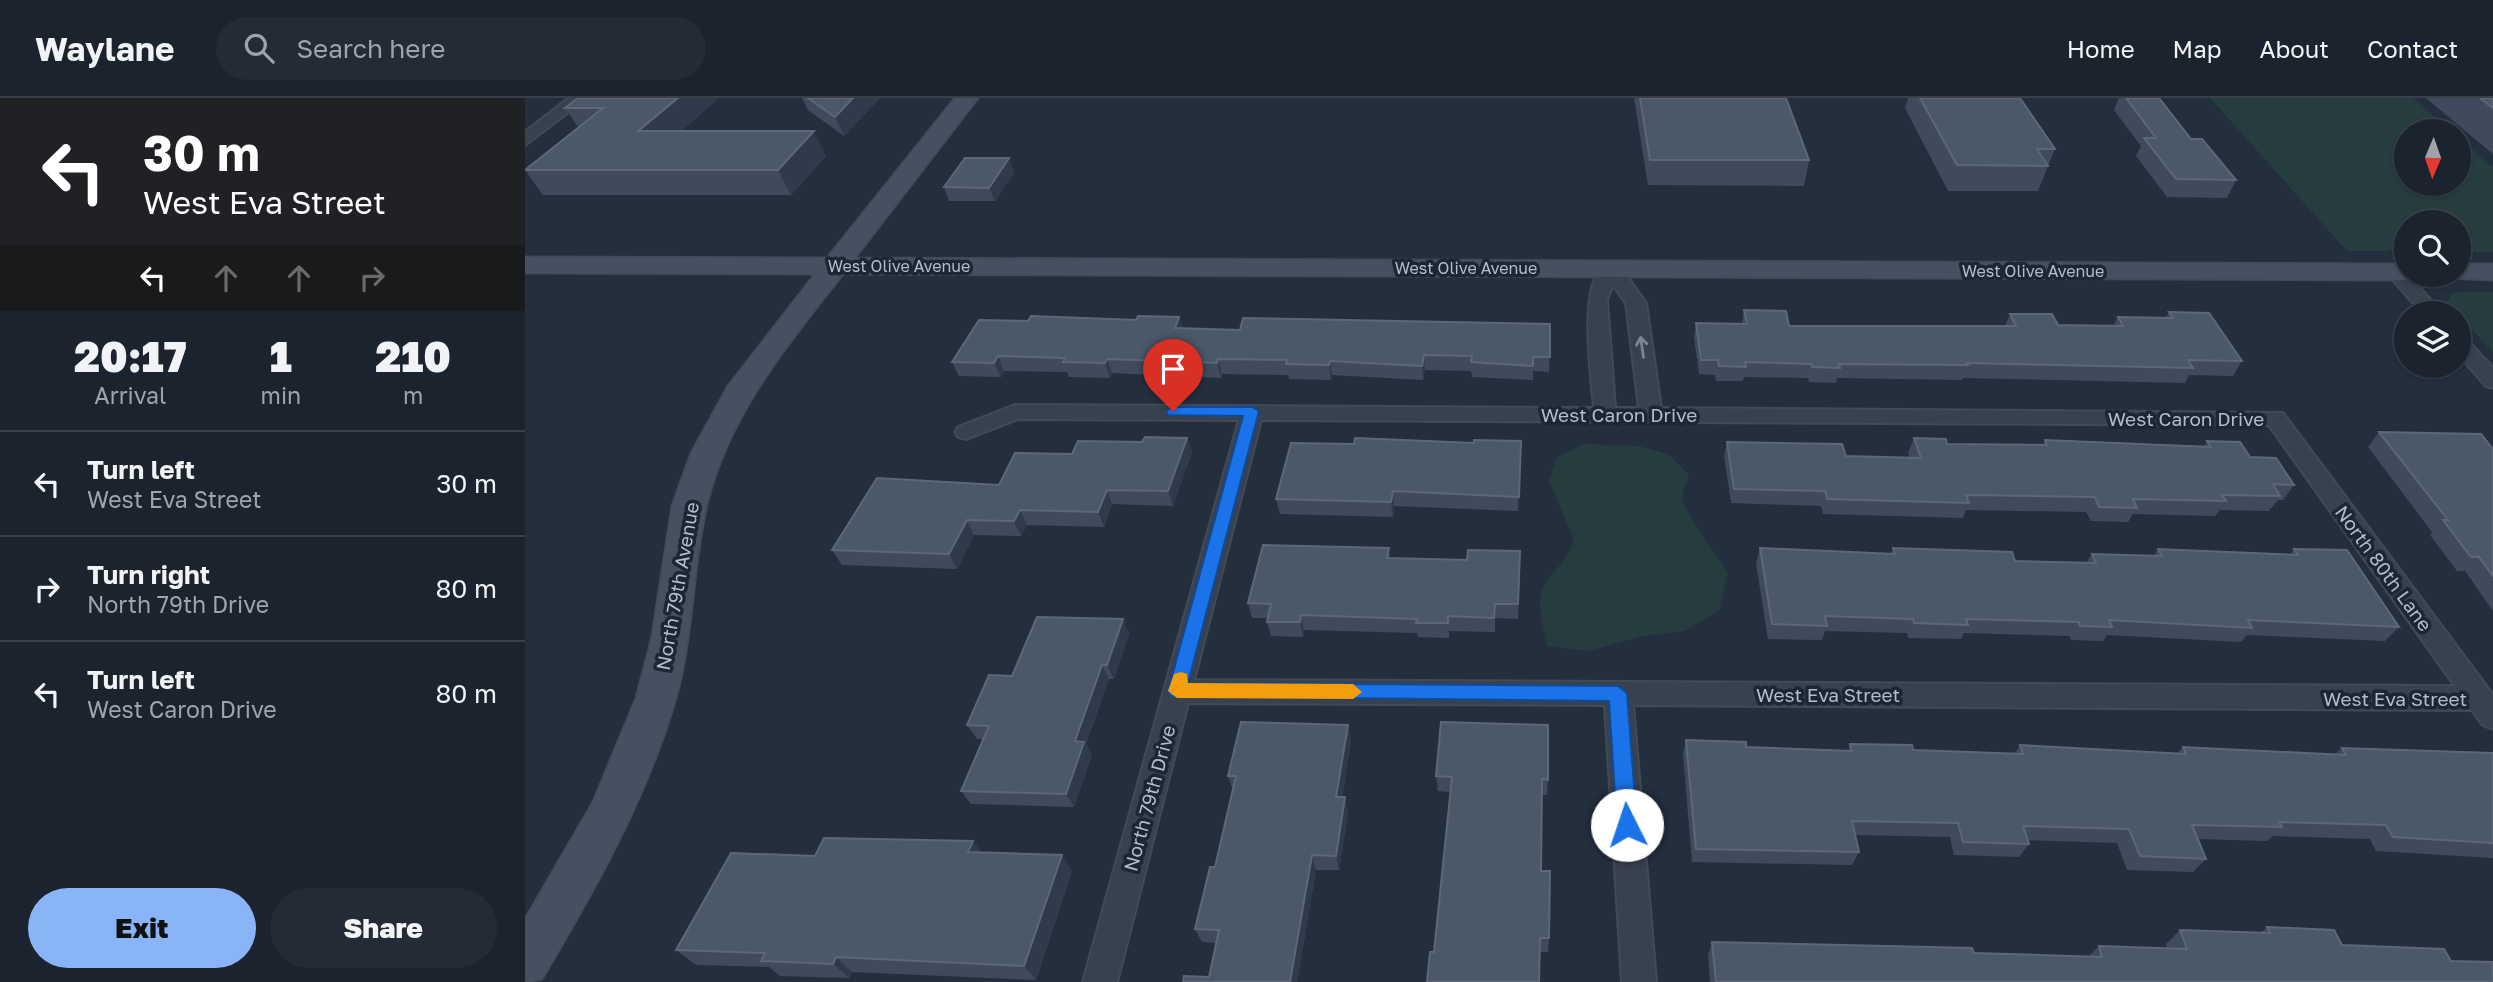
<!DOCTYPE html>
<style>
body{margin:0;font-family:"Golos Text",sans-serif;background:#242b36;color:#f1f3f6;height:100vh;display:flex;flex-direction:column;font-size:26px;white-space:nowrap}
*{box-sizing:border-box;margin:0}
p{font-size:23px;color:#a0a4aa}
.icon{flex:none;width:38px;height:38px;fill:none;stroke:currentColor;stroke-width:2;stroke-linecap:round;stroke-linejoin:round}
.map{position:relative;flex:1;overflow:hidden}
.panel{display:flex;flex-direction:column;background:#1b232e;width:525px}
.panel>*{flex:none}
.top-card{background:#202124;color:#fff;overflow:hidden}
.needle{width:46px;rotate:182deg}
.controls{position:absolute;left:1869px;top:21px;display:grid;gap:14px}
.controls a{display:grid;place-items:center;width:77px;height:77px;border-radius:50%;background:#1b232e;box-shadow:0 2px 5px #0004,0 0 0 2px #39404a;font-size:35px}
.pin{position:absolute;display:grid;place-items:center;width:60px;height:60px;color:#fff;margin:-72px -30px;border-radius:50% 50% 50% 0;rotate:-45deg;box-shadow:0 0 7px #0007}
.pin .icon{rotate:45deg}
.me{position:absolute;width:77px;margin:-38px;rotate:356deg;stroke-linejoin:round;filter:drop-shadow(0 0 5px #0008)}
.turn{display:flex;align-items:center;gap:24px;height:147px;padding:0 28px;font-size:32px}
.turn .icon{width:91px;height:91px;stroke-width:2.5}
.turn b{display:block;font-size:49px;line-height:60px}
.lanes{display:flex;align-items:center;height:66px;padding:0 28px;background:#0003;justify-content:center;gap:35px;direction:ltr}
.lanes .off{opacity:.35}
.eta{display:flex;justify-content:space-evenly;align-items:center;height:119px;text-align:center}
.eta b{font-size:42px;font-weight:800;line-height:49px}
.button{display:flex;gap:14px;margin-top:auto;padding:14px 28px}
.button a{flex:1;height:80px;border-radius:42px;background:#8ab4f8;color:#111;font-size:28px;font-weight:800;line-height:80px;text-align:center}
.button a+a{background:#242b36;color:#f1f3f6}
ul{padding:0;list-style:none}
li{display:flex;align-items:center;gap:21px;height:105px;padding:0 28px;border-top:2px solid #39404a}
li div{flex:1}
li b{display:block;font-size:26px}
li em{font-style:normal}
header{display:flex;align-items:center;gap:42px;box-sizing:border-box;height:98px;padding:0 35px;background:#1b232e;border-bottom:2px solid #39404a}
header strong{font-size:33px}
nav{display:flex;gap:38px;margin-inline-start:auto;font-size:24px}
.search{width:490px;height:63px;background:#242b36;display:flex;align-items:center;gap:18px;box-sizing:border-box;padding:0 24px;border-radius:38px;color:#a0a4aa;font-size:26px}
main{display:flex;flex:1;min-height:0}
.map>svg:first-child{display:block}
.green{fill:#263c3f}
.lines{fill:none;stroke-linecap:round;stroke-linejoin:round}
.street-casing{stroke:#414a57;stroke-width:4}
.secondary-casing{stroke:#414a57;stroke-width:3}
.street{fill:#38414e;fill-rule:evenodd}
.secondary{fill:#465061;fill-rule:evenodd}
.wall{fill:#3f4b5c}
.shaded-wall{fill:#2f3b4b}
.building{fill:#4b5868;stroke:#5c6777;stroke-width:2}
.oneway{stroke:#7c8592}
.route{fill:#1a73e8;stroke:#114b97;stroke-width:2}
.slow{fill:#f59e0b}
.labels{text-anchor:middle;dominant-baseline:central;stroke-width:7;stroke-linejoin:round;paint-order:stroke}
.far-street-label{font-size:16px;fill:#b4bcc9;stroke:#1d2633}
.street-label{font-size:19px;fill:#b4bcc9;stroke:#1d2633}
</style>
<header>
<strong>Waylane</strong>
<div class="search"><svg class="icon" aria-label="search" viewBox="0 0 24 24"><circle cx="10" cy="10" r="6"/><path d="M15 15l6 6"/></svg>Search here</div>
<nav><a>Home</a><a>Map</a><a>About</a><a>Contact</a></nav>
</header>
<main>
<section class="panel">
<div class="top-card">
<div class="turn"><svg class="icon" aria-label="left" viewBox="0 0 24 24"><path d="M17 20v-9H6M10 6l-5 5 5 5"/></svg><div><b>30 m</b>West Eva Street</div></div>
<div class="lanes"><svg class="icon" aria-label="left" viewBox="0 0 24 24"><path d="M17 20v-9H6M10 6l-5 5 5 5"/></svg><svg class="icon off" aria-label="ahead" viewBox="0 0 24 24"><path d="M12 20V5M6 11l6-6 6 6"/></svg><svg class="icon off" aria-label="ahead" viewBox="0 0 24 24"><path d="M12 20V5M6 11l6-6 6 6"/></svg><svg class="icon off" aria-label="right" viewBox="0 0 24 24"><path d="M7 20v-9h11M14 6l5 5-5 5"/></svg></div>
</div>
<div class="eta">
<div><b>20:17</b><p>Arrival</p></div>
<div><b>1</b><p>min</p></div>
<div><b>210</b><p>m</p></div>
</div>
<ul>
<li><svg class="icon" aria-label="left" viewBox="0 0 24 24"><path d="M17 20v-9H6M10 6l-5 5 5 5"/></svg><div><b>Turn left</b><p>West Eva Street</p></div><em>30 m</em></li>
<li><svg class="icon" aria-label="right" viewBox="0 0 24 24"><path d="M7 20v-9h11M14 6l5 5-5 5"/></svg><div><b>Turn right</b><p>North 79th Drive</p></div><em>80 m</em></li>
<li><svg class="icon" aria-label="left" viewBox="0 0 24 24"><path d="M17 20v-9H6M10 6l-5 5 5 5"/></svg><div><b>Turn left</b><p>West Caron Drive</p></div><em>80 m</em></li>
</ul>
<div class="button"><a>Exit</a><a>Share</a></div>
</section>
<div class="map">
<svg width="1968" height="884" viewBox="0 0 1968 884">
<rect width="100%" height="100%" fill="#242f3e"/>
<g class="green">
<polygon points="1685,0 1888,0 1927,33 1881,33 1881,86 1934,86 1934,39 1968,69 1968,154 1934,154 1934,124 1881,124 1881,153 1822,153"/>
<polygon points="1937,194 1968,194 1968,255 1923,205 1926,196"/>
<path d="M1059 346 1114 348 1143 356 1164 377C1162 383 1158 392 1157 399 1157 412 1193 459 1203 475L1194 512 1160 533 1114 539 1063 553 1022 548C1019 532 1010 503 1019 488 1030 469 1040 467 1049 442L1024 383 1031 360Z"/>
</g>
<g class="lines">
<g class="street-casing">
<g id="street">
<polygon points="44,0 62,0 0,47 0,34"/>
<path d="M1086 164 1093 166 1121 205 1136 310 1758 315 1968 597V631L1958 627 1947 612 1108 607 1131 884H1097L1080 607 663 605 592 884H558L714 322 493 321 441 341 433 339 430 334 433 329 490 307 1069 310C1067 281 1050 173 1086 164ZM1088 187 1101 205 1114 310H1090L1082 202ZM736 322 1744 327 1930 588 669 582Z"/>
<polygon points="1870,168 1877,170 1917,215 1897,215 1861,174"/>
<polygon points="1934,239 1941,241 1968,270 1968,290 1961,288 1934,257"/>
</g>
</g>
<g class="secondary-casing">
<g id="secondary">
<path d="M430 0H453L330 160 1881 166V177H1893L1881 182 318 176C263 247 203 317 182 407 167 470 169 536 151 600 122 700 70 792 17 881L0 884V821L68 704 111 600 127 538 147 408 166 355 203 288 290 176 0 175V159L302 160Z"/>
<polygon points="1934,166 1968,166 1968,182 1924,180 1922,177 1934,177"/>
</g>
</g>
<use href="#street" class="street"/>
<use href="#secondary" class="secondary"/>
</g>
<g class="wall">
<polygon points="53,0 156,33 301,58 266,97 18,97 0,72 53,29 40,10"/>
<polygon points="277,0 355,0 319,38 283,12"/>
<polygon points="1109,0 1261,0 1284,62 1279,88 1123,87"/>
<polygon points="1383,0 1495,0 1530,51 1513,93 1423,93 1380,10"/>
<polygon points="1594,0 1634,0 1666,41 1711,82 1702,100 1642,99 1611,58 1616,48 1589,12"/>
<polygon points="1901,0 1968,0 1968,56"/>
<polygon points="484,60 489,74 470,103 424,103 419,89"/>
<polygon points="1219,212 1264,228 1480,228 1485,216 1533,227 1588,228 1593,219 1641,220 1644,214 1717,263 1708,278 1664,277 1660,285 1438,280 1437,282 1312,280 1311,285 1284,284 1283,280 1219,279 1218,283 1191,283 1190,277 1174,276 1169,240 1171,225 1217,226"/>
<polygon points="654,219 658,231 715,232 1025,226 1024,274 1008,273 1008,282 947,279 946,273 900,272 898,282 807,277 806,282 764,281 763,277 697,276 696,280 587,275 585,280 544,279 542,274 479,273 476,279 434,278 427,264 503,223 611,222"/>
<polygon points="1854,334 1968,351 1968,513 1940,473 1932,473 1905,437 1907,434 1843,349"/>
<polygon points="662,340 667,354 648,408 587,406 579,429 502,427 496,438 449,437 432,471 317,467 307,452 474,387 547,356 617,344"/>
<polygon points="1389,340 1422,346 1518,347 1520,342 1679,349 1682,343 1725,359 1769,387 1758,402 1753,402 1744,413 1695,412 1690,418 1608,416 1603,424 1566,423 1561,414 1441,412 1438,420 1298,416 1296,408 1206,405 1199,358 1202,344 1321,358 1385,360 1383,355"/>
<polygon points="996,343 993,413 869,408 868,419 755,416 751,401 829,346"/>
<polygon points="864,450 865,460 942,462 995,453 993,521 970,520 970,534 924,533 924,540 893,539 892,535 779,532 778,539 746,538 742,524 743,520 727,520 723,505"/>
<polygon points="1235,450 1366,456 1368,450 1490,463 1561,465 1567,456 1629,458 1633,451 1765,457 1769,451 1874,529 1860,543 1722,537 1716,544 1582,537 1578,543 1546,542 1545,538 1439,535 1436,541 1383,540 1382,535 1300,533 1297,542 1243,541 1231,465"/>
<polygon points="598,521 604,536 589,581 584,581 561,646 567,657 549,709 446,706 436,693 458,641 452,641 442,627 487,578"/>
<polygon points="823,627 826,643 817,699 823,714 814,772 791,772 772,884 658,884 684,879 691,845 677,844 670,831 690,769 708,692 703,678"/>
<polygon points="1161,642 1221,649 1323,653 1325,646 1388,652 1490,655 1495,647 1652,655 1658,649 1810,656 1817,650 1968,655 1968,760 1851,753 1845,741 1748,738 1742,743 1673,741 1681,761 1668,774 1602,772 1592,745 1503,742 1504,746 1494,759 1429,757 1425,739 1330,737 1334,754 1327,767 1167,764 1158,656"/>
<polygon points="911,678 1023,682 1022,697 1017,697 1016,773 1024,840 1023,854 909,854 925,694 913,693"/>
<polygon points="457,754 547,773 511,882 327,874 324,880 255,878 244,869 171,867 151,852 290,758"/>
<polygon points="1742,829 1817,847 1926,863 1968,884 1185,884 1183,857 1187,844 1563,859 1574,848 1642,850 1641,846 1655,832 1735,835"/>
</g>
<g class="shaded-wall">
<polygon points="153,0 194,0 128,58 113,33"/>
<polygon points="328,0 355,0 319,38 310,19"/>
<polygon points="289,33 301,58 266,97 253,72"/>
<polygon points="484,60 489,74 470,103 464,90"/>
<polygon points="654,219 658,233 650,230"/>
<polygon points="899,257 900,272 898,282 897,268"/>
<polygon points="473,258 479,273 476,279 469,265"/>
<polygon points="582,261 587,275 585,280 580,265"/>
<polygon points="693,261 697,276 696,280 692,265"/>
<polygon points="805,263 807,277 806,282 804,267"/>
<polygon points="662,340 667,354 648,408 643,393"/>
<polygon points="582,392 587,406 579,429 573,414"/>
<polygon points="868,393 869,408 868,419 866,404"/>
<polygon points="495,412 502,427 496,438 489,423"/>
<polygon points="442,422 449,437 432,471 424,456"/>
<polygon points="776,517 779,532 778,539 775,524"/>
<polygon points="598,521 604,536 589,581 582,567"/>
<polygon points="577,567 584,581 561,646 567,657 549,709 541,696 550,643"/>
<polygon points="823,627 826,643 815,714 811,699"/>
<polygon points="820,699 823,714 814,772 811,758"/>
<polygon points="448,743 460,759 443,754"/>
<polygon points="537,757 547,773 511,882 499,868"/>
<polygon points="787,757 791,772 772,884 765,884"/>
<polygon points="311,859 327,874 324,880 308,866"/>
</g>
<g class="building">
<polygon points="53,0 153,0 113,33 289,33 253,72 0,72 78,10 40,10"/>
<polygon points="283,0 328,0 310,19"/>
<polygon points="1115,0 1261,0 1284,62 1125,62"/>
<polygon points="1395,0 1495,0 1530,51 1512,51 1523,68 1432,67"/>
<polygon points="1601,0 1634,0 1666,41 1677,41 1711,82 1651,81 1619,40 1631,40"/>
<polygon points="1955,0 1968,0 1968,10"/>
<polygon points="440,60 484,60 464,90 419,89"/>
<polygon points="1219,212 1261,213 1264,228 1491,228 1485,216 1527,216 1533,227 1598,228 1593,219 1648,220 1644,214 1684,215 1717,263 1663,262 1668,270 1442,265 1443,267 1314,266 1315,270 1287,269 1286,266 1220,264 1221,269 1194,268 1193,262 1176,262 1171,225 1222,226"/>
<polygon points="506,218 611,222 613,218 654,219 650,230 715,232 718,220 1025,226 1025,259 1008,259 1008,268 946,264 947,258 899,257 897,268 805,263 804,267 761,266 762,262 693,261 692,265 582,261 580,265 538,264 540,260 473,258 469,265 427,264 454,222 503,223"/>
<polygon points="1854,334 1956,336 1968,351 1968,478 1954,459 1946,459 1918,422 1923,422"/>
<polygon points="620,339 662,340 643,393 582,392 573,414 495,412 489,423 442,422 424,456 307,452 352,380 474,387 490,355 547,356 553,343 617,344"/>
<polygon points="830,340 949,345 949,342 996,343 994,399 868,393 866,404 751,401 766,345 829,346"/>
<polygon points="1389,340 1421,341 1422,346 1522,347 1520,342 1686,349 1682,343 1715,344 1725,359 1751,360 1769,387 1748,386 1755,398 1697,397 1701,403 1608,401 1612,410 1574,409 1570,399 1441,397 1444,405 1302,401 1300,393 1209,391 1202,344 1317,346 1321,358 1396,360"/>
<polygon points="738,447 864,450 862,460 942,462 943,452 995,453 993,506 970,506 969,520 923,518 923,525 891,525 892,521 776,517 775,524 742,524 746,506 723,505"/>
<polygon points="1235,450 1370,456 1368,450 1487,454 1490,463 1571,465 1567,456 1637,458 1633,451 1773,457 1769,451 1822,452 1874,529 1723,522 1727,530 1584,522 1587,529 1555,528 1554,524 1441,521 1443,527 1389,525 1388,521 1300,518 1302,528 1247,526"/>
<polygon points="512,519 598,521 582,567 577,567 550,643 559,644 541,696 436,693 464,628 442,627 464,577 487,578"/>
<polygon points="716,624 823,627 811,699 820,699 811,758 787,757 765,884 658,884 659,878 684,879 694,832 670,831 685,769 690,769 711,678 703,678"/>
<polygon points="916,624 1023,627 1023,682 1017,681 1016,773 1025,773 1024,840 1015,840 1014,884 902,884 905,854 909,854 927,679 911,678"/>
<polygon points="1161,642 1221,644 1221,649 1327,653 1325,646 1387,647 1388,652 1498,656 1495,647 1661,656 1658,649 1821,657 1817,650 1968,655 1968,745 1868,739 1861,727 1754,724 1757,729 1667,727 1681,761 1615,758 1604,731 1498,728 1504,746 1438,744 1433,725 1327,723 1334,754 1171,751"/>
<polygon points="299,740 448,743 443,754 537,757 499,868 311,859 308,866 236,863 240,855 151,852 206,755 290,758"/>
<polygon points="1742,829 1809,832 1817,847 1919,851 1926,863 1968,864 1968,884 1191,884 1187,844 1447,850 1449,855 1577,859 1574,848 1662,851 1655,832 1745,835"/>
</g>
<defs><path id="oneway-shaft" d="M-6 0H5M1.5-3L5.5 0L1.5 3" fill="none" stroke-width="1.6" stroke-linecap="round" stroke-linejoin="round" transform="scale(1.75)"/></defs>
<use class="oneway" href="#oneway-shaft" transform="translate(1117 249) rotate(-98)"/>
<polygon class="route" points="648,309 727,309 734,313 663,585 1093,588 1102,595 1112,727 1109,733 1102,736 1095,733 1092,727 1084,603 646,598 643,593 718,318 643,317 641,313"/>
<polygon class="slow" points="656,574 662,576 663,585 828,586 837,594 828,601 652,600 643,593 649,576"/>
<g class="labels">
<g class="far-street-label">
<text x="374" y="168">West Olive Avenue</text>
<text x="941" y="170">West Olive Avenue</text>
<text x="1508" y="173">West Olive Avenue</text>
</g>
<g class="street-label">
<text x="1094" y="316">West Caron Drive</text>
<text x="1661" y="320">West Caron Drive</text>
<text transform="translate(1859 470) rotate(54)">North 80th Lane</text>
<text transform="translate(152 488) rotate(-80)">North 79th Avenue</text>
<text x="1303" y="596">West Eva Street</text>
<text x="1870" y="600">West Eva Street</text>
<text transform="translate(624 700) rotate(-75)">North 79th Drive</text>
</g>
</g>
</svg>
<div class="controls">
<a><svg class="needle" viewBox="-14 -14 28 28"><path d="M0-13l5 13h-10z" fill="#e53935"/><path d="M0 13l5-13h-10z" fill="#a0a4aa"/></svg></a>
<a><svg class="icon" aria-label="search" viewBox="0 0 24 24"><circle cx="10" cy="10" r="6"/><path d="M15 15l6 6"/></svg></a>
<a><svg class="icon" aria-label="layers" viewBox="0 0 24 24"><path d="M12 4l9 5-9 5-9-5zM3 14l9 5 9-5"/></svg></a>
</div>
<div class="pin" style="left:648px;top:313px;background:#d93025"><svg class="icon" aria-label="arrive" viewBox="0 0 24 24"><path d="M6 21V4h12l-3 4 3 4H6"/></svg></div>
<svg class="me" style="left:1102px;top:727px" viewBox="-20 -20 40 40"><circle r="19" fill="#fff"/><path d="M0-13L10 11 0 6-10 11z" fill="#1a73e8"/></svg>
</div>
</main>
